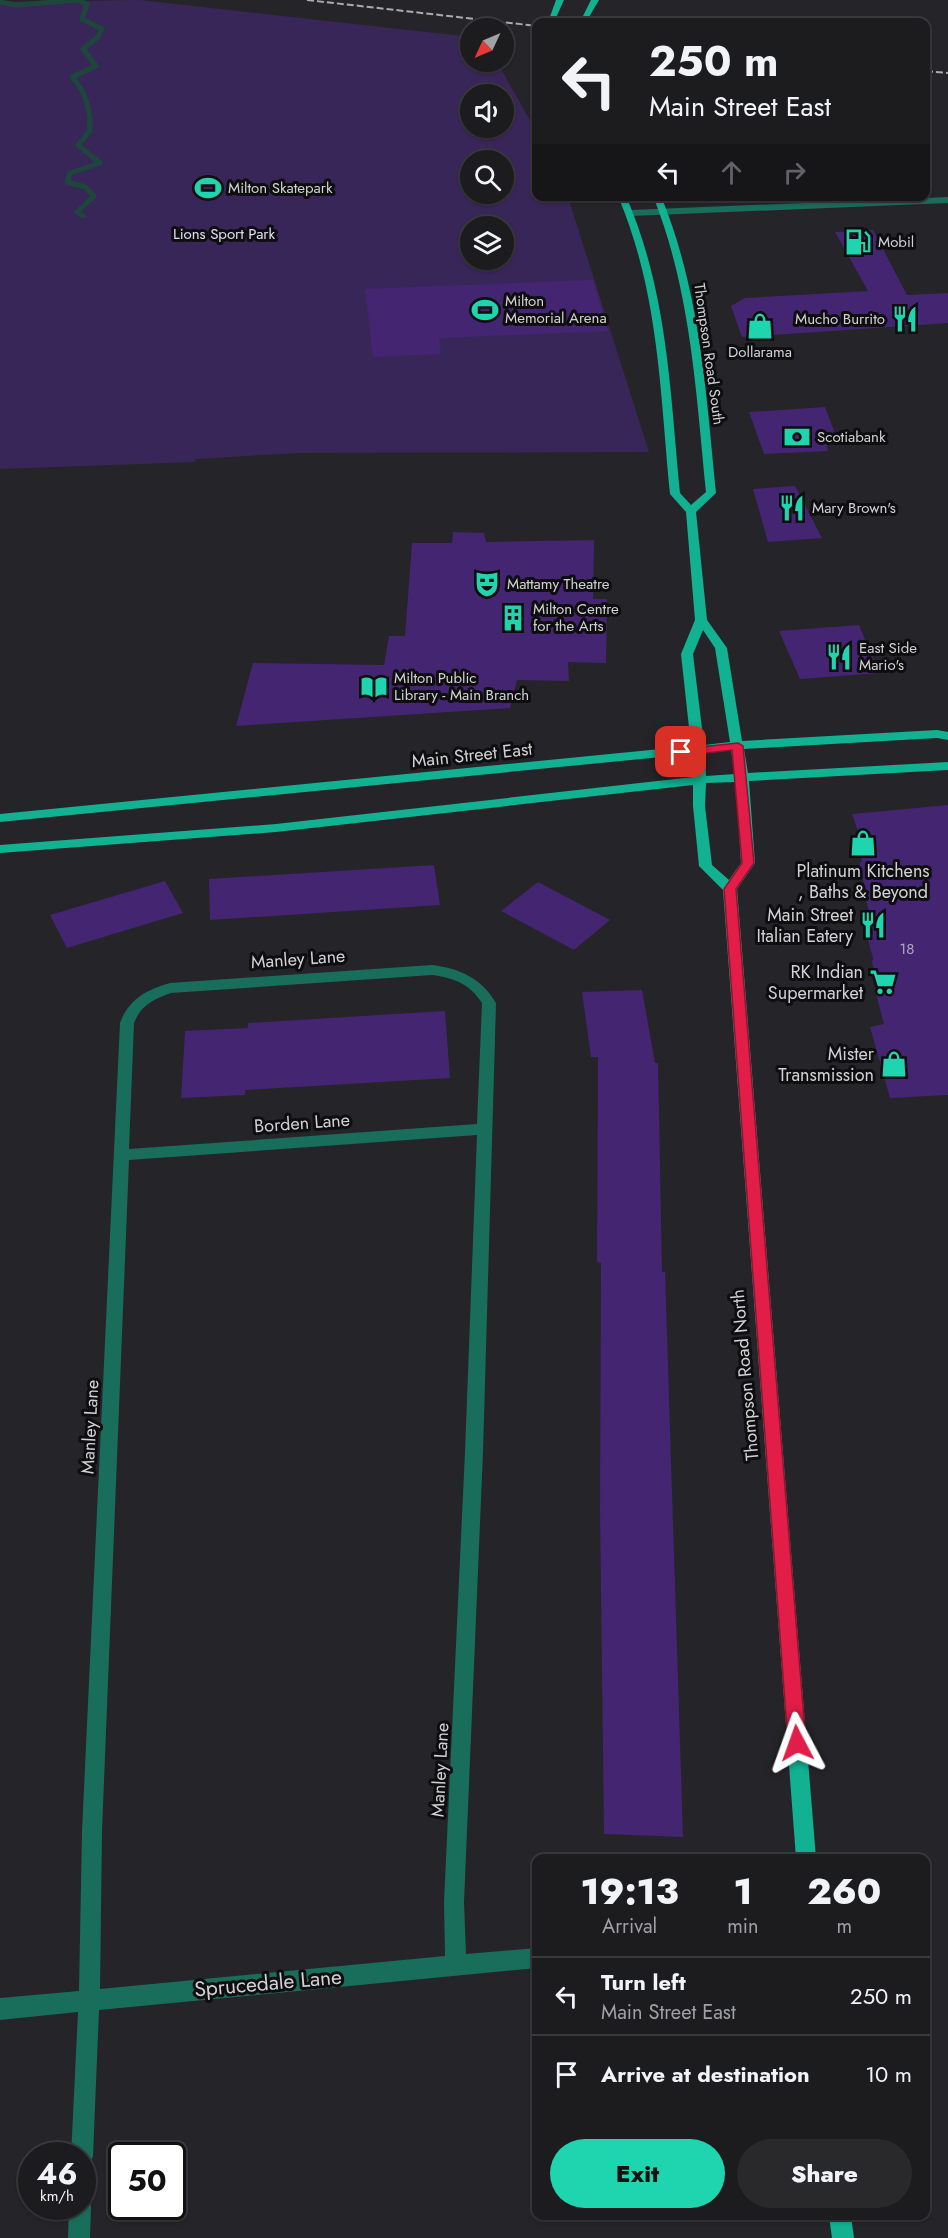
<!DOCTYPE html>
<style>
body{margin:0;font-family:Jost,sans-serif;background:#29282b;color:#f1f3f6;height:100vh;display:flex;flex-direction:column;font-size:22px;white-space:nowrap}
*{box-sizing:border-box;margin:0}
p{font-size:20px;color:#a0a1a4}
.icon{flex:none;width:33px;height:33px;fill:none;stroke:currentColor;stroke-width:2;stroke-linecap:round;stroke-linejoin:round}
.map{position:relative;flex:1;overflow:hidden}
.panel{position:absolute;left:532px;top:1854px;width:398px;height:366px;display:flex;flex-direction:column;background:#1c1b1e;border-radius:12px;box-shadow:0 2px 4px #0004,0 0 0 2px #3a393c}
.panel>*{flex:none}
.banner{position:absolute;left:532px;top:18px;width:398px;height:183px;border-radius:12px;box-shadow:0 2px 4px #0004,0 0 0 2px #3a393c;background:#1c1b1e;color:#f1f3f6;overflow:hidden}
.needle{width:39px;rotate:226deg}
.controls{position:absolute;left:460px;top:18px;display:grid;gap:12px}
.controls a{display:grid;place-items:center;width:54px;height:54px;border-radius:50%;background:#1c1b1e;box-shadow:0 2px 4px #0004,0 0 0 2px #3a393c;font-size:30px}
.speed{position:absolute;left:18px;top:2142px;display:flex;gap:12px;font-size:30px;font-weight:700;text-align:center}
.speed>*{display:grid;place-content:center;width:78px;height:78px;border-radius:50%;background:#1c1b1e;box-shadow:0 2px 4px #0004,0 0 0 2px #3a393c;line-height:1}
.speed small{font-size:15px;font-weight:400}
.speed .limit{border:3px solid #111;border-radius:9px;background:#fff;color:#111}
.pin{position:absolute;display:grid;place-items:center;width:51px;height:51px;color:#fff;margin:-26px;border-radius:12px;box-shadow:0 3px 9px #0006}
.me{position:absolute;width:66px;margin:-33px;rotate:356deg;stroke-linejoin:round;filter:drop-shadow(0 0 4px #0008)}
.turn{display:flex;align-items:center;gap:21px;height:126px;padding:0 18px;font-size:27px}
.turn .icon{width:78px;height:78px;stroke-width:2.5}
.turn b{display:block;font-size:42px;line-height:51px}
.lanes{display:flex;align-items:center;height:57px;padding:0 18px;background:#0003;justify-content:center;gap:30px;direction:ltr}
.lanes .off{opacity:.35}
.eta{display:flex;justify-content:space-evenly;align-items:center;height:102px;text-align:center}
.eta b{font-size:36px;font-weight:800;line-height:42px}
.primary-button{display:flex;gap:12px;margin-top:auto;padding:12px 18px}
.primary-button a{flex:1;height:69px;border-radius:36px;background:#1ed5b0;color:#111;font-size:24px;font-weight:800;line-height:69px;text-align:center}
.primary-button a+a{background:#29282b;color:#f1f3f6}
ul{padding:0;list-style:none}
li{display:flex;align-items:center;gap:18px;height:78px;padding:0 18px;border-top:2px solid #3a393c}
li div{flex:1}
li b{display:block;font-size:22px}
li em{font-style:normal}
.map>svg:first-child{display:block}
.green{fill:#392659;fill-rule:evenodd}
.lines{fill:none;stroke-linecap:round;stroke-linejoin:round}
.stream{stroke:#1e473c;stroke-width:5}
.building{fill:#442572}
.minor{fill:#196e5b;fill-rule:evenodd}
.major{fill:#11b192;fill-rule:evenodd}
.rail{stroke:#ababae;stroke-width:2;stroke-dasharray:7 3;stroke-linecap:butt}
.route{fill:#e11d48;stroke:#92132f;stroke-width:1.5}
.labels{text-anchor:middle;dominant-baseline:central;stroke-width:6;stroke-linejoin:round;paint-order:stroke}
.far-poi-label{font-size:15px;fill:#d2d2d4;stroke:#0e0e10;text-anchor:start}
.far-park-label{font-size:15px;fill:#e2dcf3;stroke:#0e0e10}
.far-street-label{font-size:15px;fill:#d2d2d4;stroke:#0e0e10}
.number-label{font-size:15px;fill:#aea7bc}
.street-label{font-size:18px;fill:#d2d2d4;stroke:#0e0e10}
.poi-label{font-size:18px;fill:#d2d2d4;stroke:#0e0e10;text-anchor:end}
.near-street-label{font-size:21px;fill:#d2d2d4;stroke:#0e0e10}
</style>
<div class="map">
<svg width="948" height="2238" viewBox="0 0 948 2238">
<rect width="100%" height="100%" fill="#252428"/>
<path class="green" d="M140 0 471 37V62H497L537 133V196L568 197 649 452 298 453 195 459V462L0 469V2ZM471 94H504V128H471ZM471 160H504V194H471ZM471 226H504V260H471Z"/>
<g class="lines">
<path class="stream" d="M0 2 16 5 78 0 87 4 82 19 102 29 98 37 83 49 96 66 72 77C87 93 90 110 90 131L78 145 100 163 70 173 67 182 85 187 94 196 77 212 83 216"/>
</g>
<g class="building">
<polygon points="873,230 907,295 948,293 948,323 742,337 731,306 745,298 868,291 835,232"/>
<polygon points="593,280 608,331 439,338 441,354 373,357 365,289"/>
<polygon points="825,407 838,441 826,442 828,451 764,454 749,412"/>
<polygon points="795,486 822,538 768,542 753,489"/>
<polygon points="453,532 484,533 486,542 594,540 593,599 607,599 606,663 568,662 569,681 517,680 510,708 236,726 253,663 384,665 389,636 405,636 412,543 452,543"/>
<polygon points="859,625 879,673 800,679 779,631"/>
<polygon points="948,805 948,1095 890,1098 870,1027 884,1024 875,990 878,981 872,963 873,958 868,940 873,933 866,916 869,910 863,893 865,887 859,866 862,859 856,840 859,834 852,814"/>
<polygon points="434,865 440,905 210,920 209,879"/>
<polygon points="165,881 183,913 67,948 50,915"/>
<polygon points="538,882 610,920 574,950 501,911"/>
<polygon points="642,990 655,1063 658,1063 662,1272 665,1272 683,1837 604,1834 600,1510 601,1263 597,1262 598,1057 591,1057 582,992"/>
<polygon points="445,1011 450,1078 245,1090 245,1095 181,1098 185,1031 248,1028 248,1023"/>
</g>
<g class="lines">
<g class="minor">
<polygon points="948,197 948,203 631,216 627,213 631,210"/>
<path d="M432 965C461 969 481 978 496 1003L483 1452 464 1902 466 1954 537 1948V1968L99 2010 93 2156 90 2164 82 2167V2156H71L78 2012 0 2020V1998L79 1991 82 1831 120 1023C129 999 146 990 170 983ZM432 975C454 978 470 984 482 1003L477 1124 129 1149 134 1023C141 1005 154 999 171 993ZM477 1135 465 1452 444 1902 445 1956 100 1989 102 1831 129 1160Z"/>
<polygon points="82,2196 88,2198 91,2206 90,2238 68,2238 69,2206 82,2206"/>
</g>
<g class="major">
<polygon points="556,0 564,0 554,22 548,22"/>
<polygon points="591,0 599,0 586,22 580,22"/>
<path d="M618 196H626C668 293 670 391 680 493L691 505 706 492C696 392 691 291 653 196H661C700 291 706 392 716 493L696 512 707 620 727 648 742 741 937 730 948 732V740L937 738 744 749 748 773 948 762V770L749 781 755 863 737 889 816 1858H796L723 890 699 866 693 806V785L276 832 0 853V845L276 824 693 777 692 754 0 822V814L691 746 681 654 695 620 686 512 670 494C660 391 659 293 618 196ZM703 630 715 648 730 742 704 745 693 654ZM731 750 735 774 706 776 705 752ZM736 782 741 863 729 880 712 865 705 806 706 783Z"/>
<polygon points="829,2216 851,2216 854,2238 832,2238"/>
</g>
<g class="rail">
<polyline points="307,0 537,26"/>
<polyline points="926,71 948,73"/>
</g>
</g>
<polygon class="route" points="738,743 743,746 754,863 736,889 806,1743 803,1749 797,1751 791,1749 788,1743 724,889 742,863 732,750 681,756 675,752 681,749"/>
<defs>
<g id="stadium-bare" transform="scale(2.07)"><path d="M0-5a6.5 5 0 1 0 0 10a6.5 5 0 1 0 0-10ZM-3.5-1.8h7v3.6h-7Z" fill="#1ed5b0" stroke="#0e0e10" stroke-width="2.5" paint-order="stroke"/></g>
<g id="fuel-bare" transform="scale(2.07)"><path d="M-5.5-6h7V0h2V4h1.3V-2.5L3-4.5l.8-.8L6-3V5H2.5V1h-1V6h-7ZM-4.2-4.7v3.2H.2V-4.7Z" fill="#1ed5b0" stroke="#0e0e10" stroke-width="2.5" paint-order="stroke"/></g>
<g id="restaurant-bare" transform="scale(2.07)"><path d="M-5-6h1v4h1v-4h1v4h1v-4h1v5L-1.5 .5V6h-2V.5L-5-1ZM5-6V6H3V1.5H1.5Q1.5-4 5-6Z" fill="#1ed5b0" stroke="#0e0e10" stroke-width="2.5" paint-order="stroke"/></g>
<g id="shop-bare" transform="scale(2.07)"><path d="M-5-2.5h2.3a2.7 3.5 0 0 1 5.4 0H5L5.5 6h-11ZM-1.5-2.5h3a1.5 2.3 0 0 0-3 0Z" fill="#1ed5b0" stroke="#0e0e10" stroke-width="2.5" paint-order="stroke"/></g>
<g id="bank-bare" transform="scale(2.07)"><path d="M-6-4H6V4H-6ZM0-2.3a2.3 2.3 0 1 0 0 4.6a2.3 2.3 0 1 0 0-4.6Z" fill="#1ed5b0" stroke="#0e0e10" stroke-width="2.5" paint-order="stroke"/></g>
<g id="theatre-bare" transform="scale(2.07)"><path d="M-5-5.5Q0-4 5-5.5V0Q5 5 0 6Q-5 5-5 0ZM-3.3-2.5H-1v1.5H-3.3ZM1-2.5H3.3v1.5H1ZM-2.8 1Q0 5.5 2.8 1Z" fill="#1ed5b0" stroke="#0e0e10" stroke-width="2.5" paint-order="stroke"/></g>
<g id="building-bare" transform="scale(2.07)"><path d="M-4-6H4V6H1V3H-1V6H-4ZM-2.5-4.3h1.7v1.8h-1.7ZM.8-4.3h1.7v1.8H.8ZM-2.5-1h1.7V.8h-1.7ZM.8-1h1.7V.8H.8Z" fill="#1ed5b0" stroke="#0e0e10" stroke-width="2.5" paint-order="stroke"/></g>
<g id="library-bare" transform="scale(2.07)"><path d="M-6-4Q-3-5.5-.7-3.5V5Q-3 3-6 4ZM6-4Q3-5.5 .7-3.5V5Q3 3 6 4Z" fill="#1ed5b0" stroke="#0e0e10" stroke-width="2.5" paint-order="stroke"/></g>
<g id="supermarket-bare" transform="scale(2.07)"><path d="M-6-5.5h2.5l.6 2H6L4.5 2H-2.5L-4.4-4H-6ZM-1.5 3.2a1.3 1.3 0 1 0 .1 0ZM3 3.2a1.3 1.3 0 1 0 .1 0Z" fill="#1ed5b0" stroke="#0e0e10" stroke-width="2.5" paint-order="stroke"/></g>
</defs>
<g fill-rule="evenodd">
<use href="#stadium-bare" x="208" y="188"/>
<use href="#fuel-bare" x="858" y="242"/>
<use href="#stadium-bare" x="485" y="310"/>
<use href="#restaurant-bare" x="905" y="319"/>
<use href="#shop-bare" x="760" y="326"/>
<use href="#bank-bare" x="797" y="437"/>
<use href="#restaurant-bare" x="792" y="508"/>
<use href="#theatre-bare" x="487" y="584"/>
<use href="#building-bare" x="513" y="618"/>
<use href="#restaurant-bare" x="839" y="657"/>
<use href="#library-bare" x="374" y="687"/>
<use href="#shop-bare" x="863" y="843"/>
<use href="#restaurant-bare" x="873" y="925"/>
<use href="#supermarket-bare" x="883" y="982"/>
<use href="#shop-bare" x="894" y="1064"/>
</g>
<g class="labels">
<g class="far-poi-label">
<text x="228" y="188">Milton Skatepark</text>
<text x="878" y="242">Mobil</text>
<text x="505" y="301">Milton<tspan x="505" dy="17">Memorial Arena</tspan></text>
<text x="885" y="319" text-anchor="end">Mucho Burrito</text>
<text x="760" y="352" text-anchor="middle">Dollarama</text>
<text x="817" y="437">Scotiabank</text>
<text x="812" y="508">Mary Brown's</text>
<text x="507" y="584">Mattamy Theatre</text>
<text x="533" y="609">Milton Centre<tspan x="533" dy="17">for the Arts</tspan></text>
<text x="859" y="648">East Side<tspan x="859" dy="17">Mario's</tspan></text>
<text x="394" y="678">Milton Public<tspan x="394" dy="17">Library - Main Branch</tspan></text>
</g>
<g class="far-park-label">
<text x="224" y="234">Lions Sport Park</text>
</g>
<g class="far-street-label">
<text transform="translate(709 354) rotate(82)">Thompson Road South</text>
</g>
<g class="number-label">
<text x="907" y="949">18</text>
</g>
<g class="street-label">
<text transform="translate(472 755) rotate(-6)">Main Street East</text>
<text transform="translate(298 959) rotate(-4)">Manley Lane</text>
<text transform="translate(302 1123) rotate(-4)">Borden Lane</text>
<text transform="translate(745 1375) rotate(-95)">Thompson Road North</text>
<text transform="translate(90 1427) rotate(-87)">Manley Lane</text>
<text transform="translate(440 1770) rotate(-87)">Manley Lane</text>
</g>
<g class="poi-label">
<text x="863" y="871" text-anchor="middle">Platinum Kitchens<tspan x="863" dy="21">, Baths &amp; Beyond</tspan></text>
<text x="853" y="915">Main Street<tspan x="853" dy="21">Italian Eatery</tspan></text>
<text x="863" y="972">RK Indian<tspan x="863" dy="21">Supermarket</tspan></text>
<text x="874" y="1054">Mister<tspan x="874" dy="21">Transmission</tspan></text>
</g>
<g class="near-street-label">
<text transform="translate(268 1983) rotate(-5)">Sprucedale Lane</text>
</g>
</g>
</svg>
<div class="controls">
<a><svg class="needle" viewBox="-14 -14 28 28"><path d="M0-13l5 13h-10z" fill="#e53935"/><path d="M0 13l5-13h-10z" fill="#a0a1a4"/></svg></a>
<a><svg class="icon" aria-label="sound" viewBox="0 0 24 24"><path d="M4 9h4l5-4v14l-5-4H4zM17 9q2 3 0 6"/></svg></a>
<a><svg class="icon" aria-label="search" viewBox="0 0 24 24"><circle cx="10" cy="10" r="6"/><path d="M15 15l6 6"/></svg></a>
<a><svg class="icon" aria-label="layers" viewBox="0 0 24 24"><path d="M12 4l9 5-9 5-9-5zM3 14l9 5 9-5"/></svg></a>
</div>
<div class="speed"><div>46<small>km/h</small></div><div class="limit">50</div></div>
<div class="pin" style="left:681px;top:752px;background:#d93025"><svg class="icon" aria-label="arrive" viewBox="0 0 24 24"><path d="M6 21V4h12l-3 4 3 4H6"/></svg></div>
<svg class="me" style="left:797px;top:1743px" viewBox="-20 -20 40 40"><path d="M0-17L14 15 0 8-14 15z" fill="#e11d48" stroke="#fff" stroke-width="4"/></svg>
<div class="banner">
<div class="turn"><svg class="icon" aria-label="left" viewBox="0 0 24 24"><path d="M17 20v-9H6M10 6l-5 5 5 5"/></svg><div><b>250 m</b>Main Street East</div></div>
<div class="lanes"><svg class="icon" aria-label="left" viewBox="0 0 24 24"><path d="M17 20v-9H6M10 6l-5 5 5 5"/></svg><svg class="icon off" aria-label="ahead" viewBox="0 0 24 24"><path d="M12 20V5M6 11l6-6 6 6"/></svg><svg class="icon off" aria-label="right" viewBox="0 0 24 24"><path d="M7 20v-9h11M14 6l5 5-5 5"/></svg></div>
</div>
<section class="panel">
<div class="eta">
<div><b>19:13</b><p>Arrival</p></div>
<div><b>1</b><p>min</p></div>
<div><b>260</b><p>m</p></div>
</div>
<ul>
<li><svg class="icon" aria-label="left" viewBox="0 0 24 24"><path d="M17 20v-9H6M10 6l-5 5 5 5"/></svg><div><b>Turn left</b><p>Main Street East</p></div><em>250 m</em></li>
<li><svg class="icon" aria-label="arrive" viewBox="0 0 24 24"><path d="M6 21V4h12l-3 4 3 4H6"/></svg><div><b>Arrive at destination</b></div><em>10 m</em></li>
</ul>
<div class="primary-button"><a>Exit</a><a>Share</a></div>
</section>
</div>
